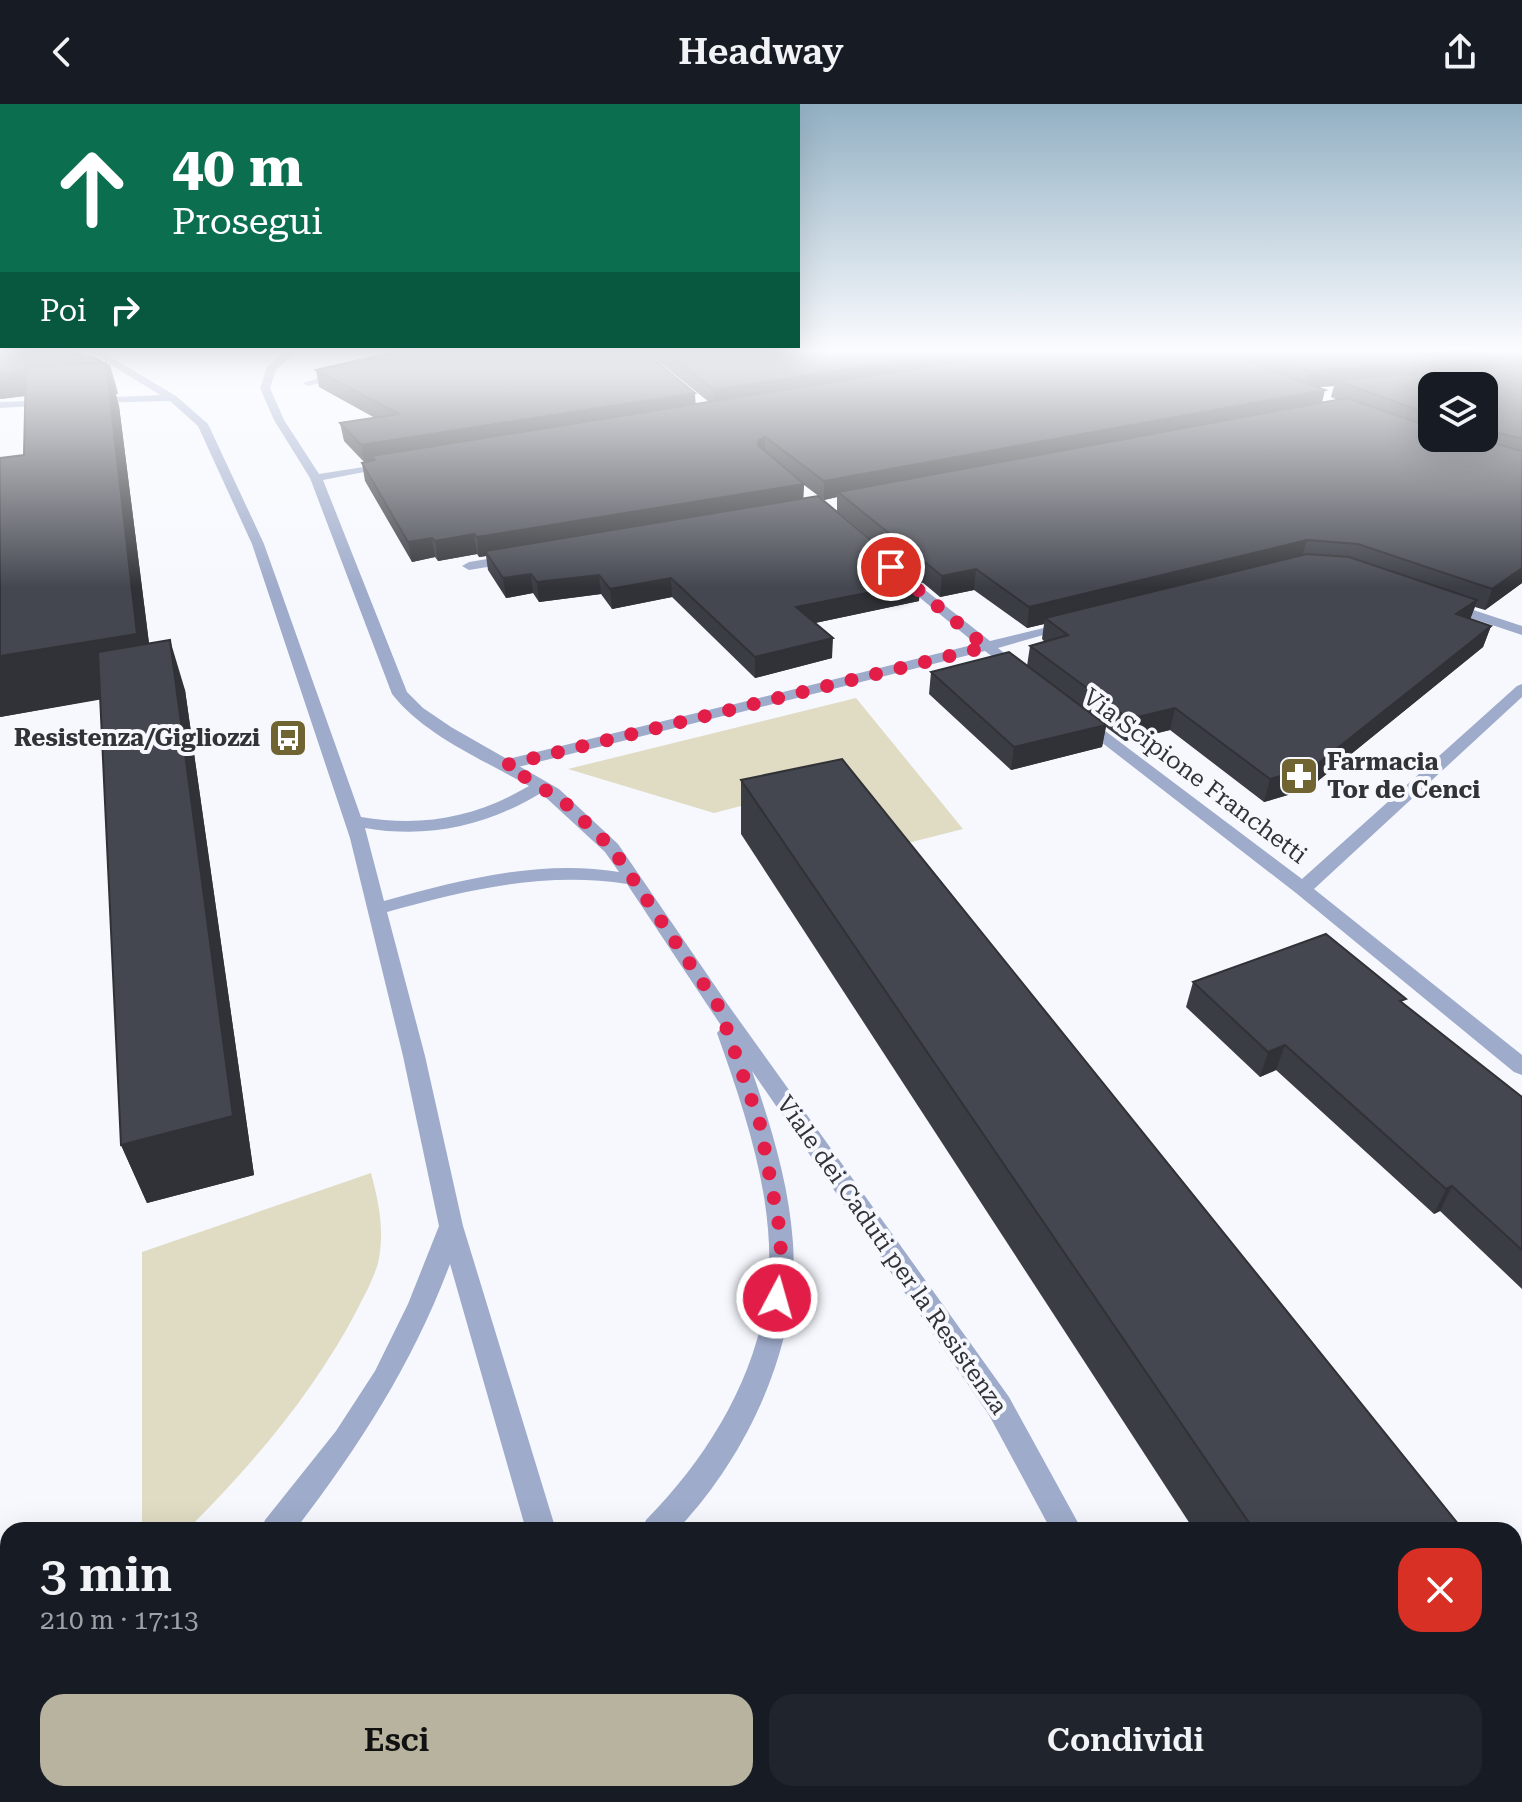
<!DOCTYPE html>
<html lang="it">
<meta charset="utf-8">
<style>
body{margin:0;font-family:"Roboto Serif",serif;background:#20242c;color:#f1f3f6;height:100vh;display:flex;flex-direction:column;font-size:30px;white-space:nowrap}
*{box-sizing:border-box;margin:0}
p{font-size:26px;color:#9ea1a6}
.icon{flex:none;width:44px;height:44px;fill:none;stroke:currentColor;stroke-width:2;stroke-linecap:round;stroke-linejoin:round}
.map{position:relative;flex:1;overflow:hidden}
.sheet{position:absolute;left:0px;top:1418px;width:1522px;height:280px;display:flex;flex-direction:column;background:#171b24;border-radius:24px 24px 0 0;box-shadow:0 8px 32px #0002}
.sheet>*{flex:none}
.guide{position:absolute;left:0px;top:0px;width:800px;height:244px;box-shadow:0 8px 32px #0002;background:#0b6e4f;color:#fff;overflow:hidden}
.buttons{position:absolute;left:1418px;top:268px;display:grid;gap:16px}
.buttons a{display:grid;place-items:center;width:80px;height:80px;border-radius:16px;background:#171b24;box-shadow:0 8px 32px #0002;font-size:40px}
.pin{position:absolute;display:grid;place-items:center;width:68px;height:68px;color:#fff;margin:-34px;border:4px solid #fff;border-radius:50%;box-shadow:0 2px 8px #0007}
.me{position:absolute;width:88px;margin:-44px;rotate:6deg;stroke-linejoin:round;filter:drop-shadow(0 0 6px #0008)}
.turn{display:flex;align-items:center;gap:28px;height:168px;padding:0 40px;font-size:36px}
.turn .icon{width:104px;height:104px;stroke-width:2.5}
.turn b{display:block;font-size:56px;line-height:68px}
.then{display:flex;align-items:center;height:76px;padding:0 40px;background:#0003;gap:16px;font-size:30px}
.round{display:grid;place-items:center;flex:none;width:84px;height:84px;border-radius:24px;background:#20242c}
.overview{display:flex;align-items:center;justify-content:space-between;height:136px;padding:0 40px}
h1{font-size:48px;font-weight:600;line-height:60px}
.button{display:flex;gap:16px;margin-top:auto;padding:16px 40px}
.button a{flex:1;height:92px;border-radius:24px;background:#b7b39e;color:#111;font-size:32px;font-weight:600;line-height:92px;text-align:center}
.button a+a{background:#20242c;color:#f1f3f6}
header{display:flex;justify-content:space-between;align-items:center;height:104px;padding:0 40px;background:#171b24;font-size:36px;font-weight:600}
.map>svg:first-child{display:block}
.green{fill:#e0dbc3}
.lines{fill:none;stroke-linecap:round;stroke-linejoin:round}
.pedestrian{fill:#9eabca;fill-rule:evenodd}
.minor{fill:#9eabca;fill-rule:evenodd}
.wall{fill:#3a3d44;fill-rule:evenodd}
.shaded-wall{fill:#303237}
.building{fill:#44474f;stroke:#303237;stroke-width:2}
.route{stroke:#e11d48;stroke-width:14;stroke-dasharray:0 25.2}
.labels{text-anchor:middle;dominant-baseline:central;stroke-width:8;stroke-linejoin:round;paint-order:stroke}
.poi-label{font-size:24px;font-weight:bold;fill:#323337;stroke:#f6f8fe;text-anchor:end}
.street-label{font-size:24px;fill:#323337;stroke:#f6f8fe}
</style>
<header><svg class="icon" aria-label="back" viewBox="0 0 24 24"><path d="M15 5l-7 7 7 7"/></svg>Headway<svg class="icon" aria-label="share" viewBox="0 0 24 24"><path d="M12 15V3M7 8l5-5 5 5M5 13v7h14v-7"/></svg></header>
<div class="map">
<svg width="1522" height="1698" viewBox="0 0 1522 1698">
<rect width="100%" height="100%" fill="#f6f8fe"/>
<g class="green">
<polygon points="856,594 963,725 888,744 825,680 714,709 568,665"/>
<path d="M371 1069C379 1099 385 1128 378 1159 374 1174 365 1190 358 1204 316 1286 253 1360 188 1425L142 1426V1148Z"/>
</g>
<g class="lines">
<polygon class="pedestrian" points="725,602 733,607 731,610 506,666 498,661 500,657"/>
<g class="minor">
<path d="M87 246H99L176 292 208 320 264 440 361 713C423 723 474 714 529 682 484 656 425 632 392 590L310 374 274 316 260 284 267 263 287 246H298L276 266 270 284 284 316 319 370 389 359 395 362 323 376 407 588 423 604 451 623 559 685 618 740 726 898 1009 1293 1082 1426H1051L989 1311 752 967C771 1022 789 1080 793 1139 800 1241 746 1354 677 1426H642L646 1416C718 1343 773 1246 769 1141 766 1068 741 997 717 929L722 923 627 780C545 767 466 786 387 808L425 952 463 1122 556 1426H526L450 1160C413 1259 359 1343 295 1426H261L265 1416 336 1327 375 1267 408 1200 439 1122 403 952 350 734 252 440 198 322 170 297 88 299V295L92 294 160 291ZM541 689 605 748 619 768C540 755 460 776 384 797L365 724C429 735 486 722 541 689Z"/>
<polygon points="341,268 346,271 345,273 308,282 303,279"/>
<polygon points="56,296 56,300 52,301 0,304 0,298"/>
<polygon points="512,451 517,452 517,458 469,466 462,462 469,458"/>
<polygon points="901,467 990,537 1068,518 1075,522 998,544 1024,565 1024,571 1019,573 985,547 725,612 719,610 719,604 976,540 896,474 896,468"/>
<polygon points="1446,497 1522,522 1522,531 1441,504 1439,501"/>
<polygon points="1522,580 1522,593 1314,785 1522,951 1522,971 1514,968 1296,789 1074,617 1082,612 1088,614 1302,775 1517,582"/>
<polygon points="8,1682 8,1690 42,1690 39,1698 0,1698 3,1686"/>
<polygon points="266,1690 309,1690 306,1698 263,1698"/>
<polygon points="596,1690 630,1690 632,1698 598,1698"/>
<polygon points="1194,1690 1229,1690 1232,1698 1197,1698"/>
</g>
</g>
<g class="wall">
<polygon points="0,246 107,260 110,261 117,285 118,290 116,290 119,302 149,540 185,586 254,1071 147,1099 121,1041 100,595 0,613 24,351 26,292 0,295"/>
<path d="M644 246H1522V479L1485 506 1475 503 1470 515 1491 522 1483 543 1308 685 1264 698 1170 626 1125 637 1106 623 1102 643 1011 666 929 590 931 568 1027 562 1030 542 1045 538 1042 535 1044 520 1027 524 974 486 940 493 837 407V393L824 396 804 381 803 394 919 497 815 519 832 554 755 574 672 493 612 505 601 490 539 498 533 489 506 494 488 466 486 452 479 453 477 450 438 457 435 453 412 458 365 377 362 359 364 358 344 337 340 319 375 314 319 283 316 266 696 300 709 298ZM1334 282 1331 293 1338 296 1322 298 1317 283ZM1432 282H1484V334H1432Z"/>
<polygon points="741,676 1463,1426 1194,1426 741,730"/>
<polygon points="1193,878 1404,900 1522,993 1522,1185 1440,1107 1434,1110 1276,966 1260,973 1186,903"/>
<polygon points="1365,1690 1512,1690 1496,1698 1370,1698"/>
</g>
<g class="shaded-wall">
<polygon points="968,246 1068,246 715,303 714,286"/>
<polygon points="1522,250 1522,266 1335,276 1334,282 1304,284 1309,267"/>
<polygon points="106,259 119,302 155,586 0,613 0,552"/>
<polygon points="33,266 40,290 0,295 0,270"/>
<polygon points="1325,286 1321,303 838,388 837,393 824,396 824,377"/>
<polygon points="695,289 696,306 375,356 372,352 373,358 365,360 361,341"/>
<polygon points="765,333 765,351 758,359 759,336"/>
<polygon points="804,380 803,399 485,447 486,452 479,453 477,433"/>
<polygon points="474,430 477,450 438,457 435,437"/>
<polygon points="432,434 435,453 412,458 408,438"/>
<polygon points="1307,436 1301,456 1045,514 1044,520 1027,524 1029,503"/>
<polygon points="1522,464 1522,479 1485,506 1492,485"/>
<polygon points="976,465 974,486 940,493 942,472"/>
<polygon points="531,470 533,489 506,494 503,474"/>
<polygon points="599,471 601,490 539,498 537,478"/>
<polygon points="671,474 672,493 612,505 610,485"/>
<polygon points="921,478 919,497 796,523 796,503"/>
<polygon points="1477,496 1470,516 1456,510"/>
<polygon points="1491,522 1483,543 1308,685 1264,698 1270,675"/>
<polygon points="833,534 832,554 755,574 755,553"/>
<polygon points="170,536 185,586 254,1071 147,1099 121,1041"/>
<polygon points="1175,604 1170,626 1125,637 1129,615"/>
<polygon points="1106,621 1102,643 1011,666 1014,643"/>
<polygon points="1285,941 1276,966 1260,973 1268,948"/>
<polygon points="1452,1082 1440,1107 1434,1110 1446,1085"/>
<polygon points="1522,1659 1522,1685 1514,1689 1514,1663"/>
<polygon points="1461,1690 1512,1690 1496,1698 1446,1698"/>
</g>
<g class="building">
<polygon points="0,246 58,246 95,254 104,259 26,262 26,267 0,270"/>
<polygon points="404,246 642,246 695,289 361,341 340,319 399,310 316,266"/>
<polygon points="664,246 968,246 714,286"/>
<polygon points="1032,246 1217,246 1325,286 824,377 765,333 759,336 758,341 804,380 477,433 474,430 435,437 432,434 408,438 362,359 375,356 372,352"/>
<polygon points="1250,246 1522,246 1522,250 1309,267"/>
<polygon points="106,259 137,530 0,552 0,354 24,351 26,262"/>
<polygon points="1522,262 1522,335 1484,325 1484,282 1432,282 1432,311 1335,276"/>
<polygon points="1347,294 1413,317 1432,322 1432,334 1475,334 1522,347 1522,464 1492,485 1358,440 1307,436 1029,503 976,465 942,472 838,388"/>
<polygon points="818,392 921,478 796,503 833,534 755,553 671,474 610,485 599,471 537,478 531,470 503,474 485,447"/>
<polygon points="1307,450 1349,453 1477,496 1456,510 1491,522 1315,662 1270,675 1175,604 1129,615 1030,542 1068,531 1045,514"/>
<polygon points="170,536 233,1012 121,1041 98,548"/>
<polygon points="1009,548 1106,621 1014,643 931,568"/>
<polygon points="842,655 1463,1426 1254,1426 741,676"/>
<polygon points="1326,830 1406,895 1400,897 1522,993 1522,1146 1452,1082 1446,1085 1285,941 1268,948 1193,878"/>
<polygon points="1514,1489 1522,1499 1522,1659 1514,1663"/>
<polygon points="1435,1690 1461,1690 1446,1698 1440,1698"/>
</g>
<linearGradient id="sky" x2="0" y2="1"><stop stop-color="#92b0c3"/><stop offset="0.51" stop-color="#fbfcff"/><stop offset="1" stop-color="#fbfcff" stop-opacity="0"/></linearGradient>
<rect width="1522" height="484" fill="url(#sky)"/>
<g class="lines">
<polyline class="route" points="777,1194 781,1153 780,1127 760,1020 719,903 612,744 564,698 506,661 986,543 891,463"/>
</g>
<defs>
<g id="bus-square" transform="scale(2)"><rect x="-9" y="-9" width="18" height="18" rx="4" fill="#706532" stroke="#f6f8fe"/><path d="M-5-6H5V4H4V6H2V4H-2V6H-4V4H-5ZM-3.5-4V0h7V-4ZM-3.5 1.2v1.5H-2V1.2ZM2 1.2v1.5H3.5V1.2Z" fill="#fff"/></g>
<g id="pharmacy-square" transform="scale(2)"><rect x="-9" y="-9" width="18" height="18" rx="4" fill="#706532" stroke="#f6f8fe"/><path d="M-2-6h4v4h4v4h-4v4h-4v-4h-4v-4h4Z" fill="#fff"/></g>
</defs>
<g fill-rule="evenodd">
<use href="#bus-square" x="288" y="634"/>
<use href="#pharmacy-square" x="1299" y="672"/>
</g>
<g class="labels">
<g class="poi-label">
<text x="260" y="634">Resistenza/Gigliozzi</text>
<text x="1327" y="658" text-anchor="start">Farmacia<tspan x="1327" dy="28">Tor de Cenci</tspan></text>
</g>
<g class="street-label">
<text transform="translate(1195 672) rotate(37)">Via Scipione Franchetti</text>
<text transform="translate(892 1151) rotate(55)">Viale dei Caduti per la Resistenza</text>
</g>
</g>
</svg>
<div class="buttons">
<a><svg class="icon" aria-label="layers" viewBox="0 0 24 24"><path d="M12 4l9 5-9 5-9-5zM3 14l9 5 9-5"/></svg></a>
</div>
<div class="pin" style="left:891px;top:463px;background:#d93025"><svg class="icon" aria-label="arrive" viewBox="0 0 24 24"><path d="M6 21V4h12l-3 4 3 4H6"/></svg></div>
<svg class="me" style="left:777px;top:1194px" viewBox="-20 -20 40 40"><circle r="17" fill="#e11d48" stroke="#fff" stroke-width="3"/><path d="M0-11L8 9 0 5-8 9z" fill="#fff"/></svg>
<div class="guide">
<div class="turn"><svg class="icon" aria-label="ahead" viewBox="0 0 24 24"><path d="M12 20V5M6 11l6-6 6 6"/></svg><div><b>40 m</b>Prosegui</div></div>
<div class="then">Poi<svg class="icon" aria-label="right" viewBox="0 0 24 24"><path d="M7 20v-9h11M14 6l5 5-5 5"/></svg></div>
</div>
<section class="sheet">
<div class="overview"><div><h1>3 min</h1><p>210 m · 17:13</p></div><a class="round" style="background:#d93025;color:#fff"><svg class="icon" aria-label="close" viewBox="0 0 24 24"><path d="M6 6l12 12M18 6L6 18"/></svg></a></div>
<div class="button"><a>Esci</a><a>Condividi</a></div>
</section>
</div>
